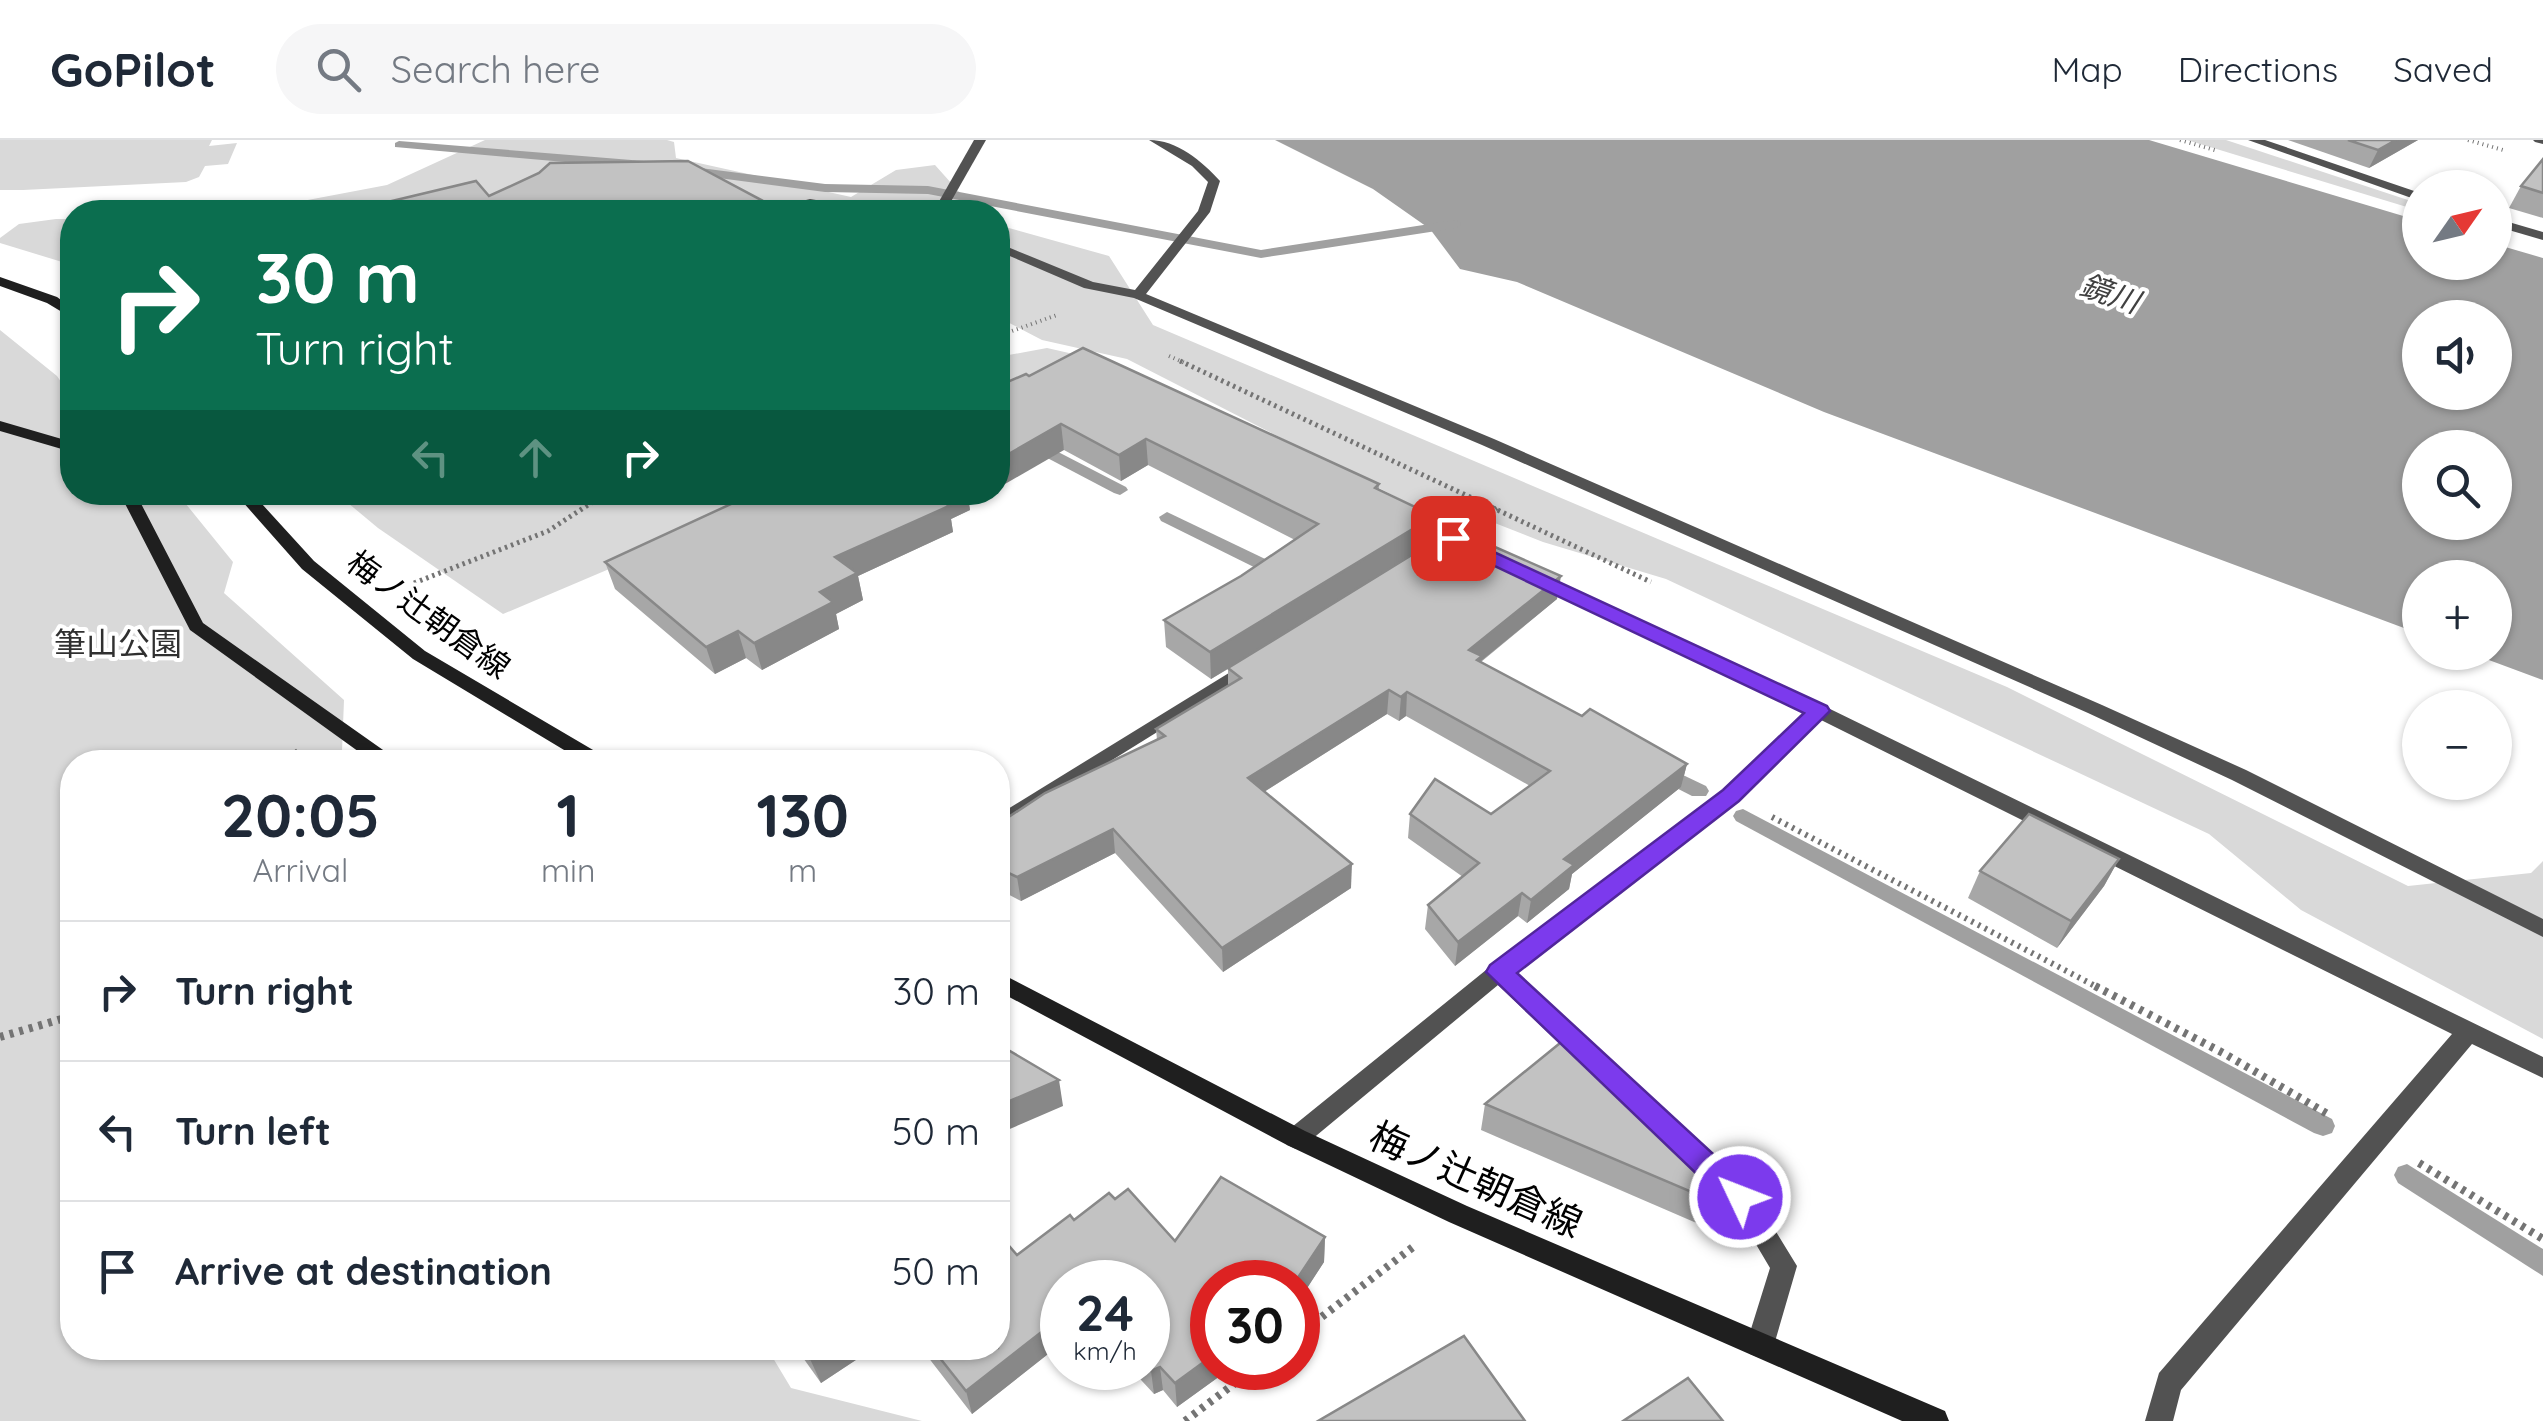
<!DOCTYPE html>
<meta charset="utf-8">
<style>
body{margin:0;font-family:Quicksand,"Noto Sans JP",sans-serif;background:#f6f6f7;color:#1f2937;height:100vh;display:flex;flex-direction:column;font-size:38px;white-space:nowrap}
*{box-sizing:border-box;margin:0}
p{font-size:32px;color:#747a83}
.icon{flex:none;width:55px;height:55px;fill:none;stroke:currentColor;stroke-width:2;stroke-linecap:round;stroke-linejoin:round}
.map{position:relative;flex:1;overflow:hidden}
.panel{position:absolute;left:60px;top:610px;width:950px;height:610px;display:flex;flex-direction:column;background:#fff;border-radius:40px;box-shadow:0 2px 8px #0004}
.panel>*{flex:none}
.banner{position:absolute;left:60px;top:60px;width:950px;height:305px;border-radius:40px;box-shadow:0 2px 8px #0004;background:#0b6e4f;color:#fff;overflow:hidden}
.needle{width:65px;rotate:56deg}
.controls{position:absolute;left:2402px;top:30px;display:grid;gap:20px}
.controls a{display:grid;place-items:center;width:110px;height:110px;border-radius:50%;background:#fff;box-shadow:0 2px 8px #0004;font-size:50px}
.speed{position:absolute;left:1040px;top:1120px;display:flex;gap:20px;font-size:50px;font-weight:700;text-align:center}
.speed>*{display:grid;place-content:center;width:130px;height:130px;border-radius:50%;background:#fff;box-shadow:0 2px 8px #0004;line-height:1}
.speed small{font-size:25px;font-weight:400}
.speed .limit{border:15px solid #d22;background:#fff;color:#111}
.pin{position:absolute;display:grid;place-items:center;width:85px;height:85px;color:#fff;margin:-42px;border-radius:20px;box-shadow:0 5px 15px #0006}
.me{position:absolute;width:110px;margin:-55px;rotate:313deg;stroke-linejoin:round;filter:drop-shadow(0 0 8px #0008)}
.turn{display:flex;align-items:center;gap:35px;height:210px;padding:0 30px;font-size:45px}
.turn .icon{width:130px;height:130px;stroke-width:2.5}
.turn b{display:block;font-size:70px;line-height:85px}
.lanes{display:flex;align-items:center;height:95px;padding:0 30px;background:#0003;justify-content:center;gap:50px;direction:ltr}
.lanes .off{opacity:.35}
.eta{display:flex;justify-content:space-evenly;align-items:center;height:170px;text-align:center}
.eta b{font-size:60px;font-weight:700;line-height:70px}
ul{padding:0;list-style:none}
li{display:flex;align-items:center;gap:30px;height:140px;padding:0 30px;border-top:2px solid #e0e1e3}
li div{flex:1}
li b{display:block;font-size:38px}
li em{font-style:normal}
header{display:flex;align-items:center;gap:60px;box-sizing:border-box;height:140px;padding:0 50px;background:#fff;border-bottom:2px solid #e0e1e3}
header strong{font-size:48px}
nav{display:flex;gap:55px;margin-inline-start:auto;font-size:35px}
.search{width:700px;height:90px;background:#f6f6f7;display:flex;align-items:center;gap:25px;box-sizing:border-box;padding:0 35px;border-radius:55px;color:#747a83;font-size:38px}
.map>svg:first-child{display:block}
.green{fill:#d9d9d9}
.water{fill:#a0a0a0;fill-rule:evenodd}
.lines{fill:none;stroke-linecap:round;stroke-linejoin:round}
.stream{fill:#a0a0a0;fill-rule:evenodd}
.path-far3{stroke:#747474;stroke-width:4;stroke-dasharray:1 4;stroke-linecap:butt}
.path-far2{stroke:#747474;stroke-width:5;stroke-dasharray:2.5 4;stroke-linecap:butt}
.path-far1{stroke:#747474;stroke-width:6;stroke-dasharray:2.5 5;stroke-linecap:butt}
.path{stroke:#747474;stroke-width:8;stroke-dasharray:4 6;stroke-linecap:butt}
.street{fill:#525252;fill-rule:evenodd}
.secondary{fill:#1f1f1f;fill-rule:evenodd}
.wall{fill:#a7a7a7}
.shaded-wall{fill:#888}
.building{fill:#c2c2c2;stroke:#888;stroke-width:2.5}
.route{fill:#7c3aed;stroke:#51269a;stroke-width:2.5}
.labels{text-anchor:middle;dominant-baseline:central;stroke-width:8;stroke-linejoin:round;paint-order:stroke}
.far-water-label{font-size:30px;font-style:italic;fill:#414141;stroke:#fff}
.street-label{font-size:32px;fill:#000;stroke:#fff}
.park-label{font-size:32px;fill:#303030;stroke:#fff}
.near-street-label{font-size:38px;fill:#000;stroke:#fff}
</style>
<header>
<strong>GoPilot</strong>
<div class="search"><svg class="icon" aria-label="search" viewBox="0 0 24 24"><circle cx="10" cy="10" r="6"/><path d="M15 15l6 6"/></svg>Search here</div>
<nav><a>Map</a><a>Directions</a><a>Saved</a></nav>
</header>
<div class="map">
<svg width="2543" height="1281" viewBox="0 0 2543 1281">
<rect width="100%" height="100%" fill="#fff"/>
<g class="green">
<polygon points="0,0 212,0 209,6 237,3 228,24 205,26 199,37 186,42 23,50 0,50"/>
<polygon points="485,0 667,0 674,2 676,18 851,57 896,30 935,25 977,72 197,72 276,66 387,45"/>
<polygon points="2187,0 2226,0 2420,64 2420,71"/>
<polygon points="56,79 72,79 72,125 0,103 0,98 19,84"/>
<polygon points="998,85 1109,116 1153,185 2007,547 2408,746 2531,733 2543,721 2543,899 2301,770 2209,694 1666,439 1543,402 1454,367 1416,367 1127,219 1042,200 998,177"/>
<polygon points="0,190 57,236 72,258 72,352 177,353 233,422 224,453 344,560 342,611 352,622 72,622 72,1208 767,1208 791,1248 922,1281 0,1281"/>
<polygon points="1047,208 1091,218 998,262 998,217"/>
<polygon points="336,353 788,353 503,474 378,388"/>
</g>
<path class="water" d="M1275 0H2149L2420 81V122H2495V104L2543 118V540L2470 513 2495 512V438H2420V494L1824 272 1517 142 1460 129 1430 89 1373 49ZM2420 178H2495V252H2420ZM2420 308H2495V382H2420Z"/>
<g class="lines">
<g class="stream">
<polygon points="399,1 656,22 662,26 656,30 395,7 395,3"/>
<polygon points="685,26 825,44 928,46 1261,110 1456,80 1462,84 1456,88 1261,118 928,54 825,52 681,33 679,30"/>
<polygon points="998,281 1126,347 1128,350 1120,355 1114,353 998,292"/>
<polygon points="1167,372 1288,430 1291,434 1288,438 1276,438 1161,381 1159,377"/>
<polygon points="1662,625 1706,646 1709,651 1706,656 1692,656 1655,637 1652,632"/>
<polygon points="1743,669 2332,979 2335,986 2332,993 2323,996 2314,993 1736,681 1733,676 1736,671"/>
<polygon points="2407,1024 2543,1109 2543,1136 2398,1043 2394,1035 2398,1027"/>
</g>
<g class="path-far3">
<polyline points="2180,0 2218,11"/>
<polyline points="2468,0 2503,10"/>
<polyline points="998,196 1057,175"/>
<polyline points="1169,216 1185,223"/>
</g>
<g class="path-far2">
<polyline points="1180,221 1651,442"/>
<polyline points="1458,395 1497,368"/>
<polyline points="414,443 548,391 608,352"/>
</g>
<g class="path-far1">
<polyline points="285,622 298,611"/>
<polyline points="1772,677 2099,848"/>
</g>
<g class="path">
<polyline points="2095,846 2225,914 2331,976"/>
<polyline points="0,897 72,876"/>
<polyline points="2419,1023 2543,1099"/>
<polyline points="1298,1195 1417,1104"/>
<polyline points="1185,1281 1255,1228"/>
</g>
<g class="street">
<polygon points="974,0 986,0 945,72 933,72"/>
<path d="M1149 0C1177 0 1202 21 1220 41L1210 72 1146 154 1494 299 2102 565 2246 630 2543 779V797L2232 640 2088 573 1482 305 1134 158 1084 148 998 111V103L1093 142 1135 150 1198 71 1208 42 1192 26Z"/>
<polygon points="2248,0 2265,0 2420,53 2420,61"/>
<polygon points="2533,0 2543,0 2543,4 2535,2"/>
<polygon points="810,59 864,68 870,72 844,72 806,66 806,60"/>
<polygon points="2495,78 2543,92 2543,100 2495,86"/>
<polygon points="1533,432 1826,567 2543,917 2543,938 2472,904 2181,1250 2173,1281 2145,1281 2159,1233 2452,894 1821,580 1738,661 1514,833 1593,906 1597,913 1593,920 1585,923 1577,920 1498,845 1305,1005 1296,1009 1287,1005 1284,998 1287,991 1491,826 1724,651 1806,573 1527,441 1524,437"/>
<polygon points="1250,520 1257,522 1259,526 1257,530 998,691 998,675"/>
<polygon points="1747,1056 1756,1059 1797,1126 1774,1205 1770,1214 1760,1218 1750,1214 1746,1205 1770,1128 1734,1067 1738,1059"/>
</g>
<g class="secondary">
<polygon points="0,137 57,157 72,168 72,178 47,163 0,146"/>
<polygon points="0,281 72,302 72,312 0,291"/>
<polygon points="119,352 135,352 203,483 393,617 396,622 373,622 190,490"/>
<polygon points="234,352 251,352 314,421 425,511 605,617 608,622 584,622 413,519 302,429"/>
<polygon points="998,832 1305,991 1467,1066 1945,1271 1949,1281 1902,1281 1449,1082 1287,1005 998,851"/>
</g>
</g>
<g class="wall">
<polygon points="2288,0 2418,0 2369,28"/>
<polygon points="2543,19 2543,78 2509,68 2521,46"/>
<polygon points="1029,236 1379,344 1379,350 1432,403 1557,459 1481,522 1582,576 1687,624 1681,647 1572,734 1569,749 1527,783 1518,776 1455,826 1425,789 1428,765 1463,737 1408,698 1410,674 1491,674 1530,646 1406,576 1399,581 1387,574 1264,652 1351,748 1223,832 1115,713 1021,761 998,749 998,684 1157,600 1156,589 1228,546 1228,529 1211,539 1166,507 1164,480 1241,436 1295,400 1148,325 1121,341 1064,310"/>
<polygon points="757,352 989,352 969,364 970,370 951,379 953,392 858,436 863,460 836,474 839,489 762,530 746,518 715,534 615,449 605,422"/>
<polygon points="2119,719 2104,746 2057,808 1968,758 1980,731"/>
<polygon points="1485,964 1762,1082 1752,1107 1481,990"/>
<polygon points="1115,1059 1175,1101 1325,1097 1324,1122 1298,1162 1298,1142 1212,1228 1231,1228 1177,1267 1163,1250 1154,1254 1130,1228 1148,1228 1148,1142 1062,1142 1062,1203 972,1274 921,1208 998,1208 1017,1115 1074,1080"/>
<polygon points="796,1208 874,1208 821,1243"/>
</g>
<g class="shaded-wall">
<polygon points="2396,0 2418,0 2369,28 2378,10"/>
<polygon points="1061,284 1064,310 998,348 998,320"/>
<polygon points="1146,299 1148,325 1121,341 1119,315"/>
<polygon points="947,352 989,352 969,364 970,370 951,379 953,392 858,436 863,460 836,474 839,489 762,530 754,503 820,452 835,417"/>
<polygon points="1434,376 1432,403 1211,539 1210,512"/>
<polygon points="1561,436 1557,459 1481,521 1479,539 1469,510"/>
<polygon points="738,491 746,518 715,534 706,507"/>
<polygon points="1389,550 1387,574 1248,662 1248,638"/>
<polygon points="1407,552 1406,576 1399,581 1401,557"/>
<polygon points="1687,624 1681,647 1572,734 1569,749 1527,783 1531,760 1564,719"/>
<polygon points="1113,689 1115,713 1021,761 1017,737"/>
<polygon points="2119,719 2104,746 2057,808 2071,781"/>
<polygon points="1352,724 1351,748 1223,832 1222,808"/>
<polygon points="1522,753 1518,776 1455,826 1458,802"/>
<polygon points="1059,940 1063,966 998,994 998,966"/>
<polygon points="1325,1097 1324,1122 1298,1162 1298,1142 1295,1142"/>
<polygon points="1062,1176 1062,1203 972,1274 966,1251"/>
<polygon points="828,1208 874,1208 821,1243 810,1219"/>
<polygon points="1212,1216 1212,1228 1231,1228 1177,1267 1175,1243"/>
<polygon points="1160,1227 1163,1250 1154,1254 1151,1231"/>
</g>
<g class="building">
<polygon points="2348,0 2396,0 2378,10"/>
<polygon points="2543,19 2543,53 2521,46"/>
<polygon points="688,21 780,70 773,72 327,72 328,71 350,71 476,41 489,56 539,33 550,23"/>
<polygon points="1083,208 1379,344 1375,348 1434,376 1210,512 1164,480 1241,436 1318,384 1146,299 1119,315 1061,284 998,320 998,246 1026,234 1029,236"/>
<polygon points="757,352 947,352 937,357 949,366 835,417 857,433 820,452 833,462 754,503 738,491 706,507 605,422"/>
<polygon points="1454,389 1561,436 1469,510 1482,516 1477,520 1582,576 1590,569 1687,624 1564,719 1574,725 1531,760 1522,753 1458,802 1428,765 1479,723 1410,674 1435,639 1491,674 1550,631 1407,552 1401,557 1389,550 1248,638 1352,724 1222,808 1113,689 1017,737 998,728 998,684 1045,653 1165,596 1156,589 1241,538 1228,528"/>
<polygon points="2029,674 2119,719 2071,781 1980,731"/>
<polygon points="1570,895 1750,1061 1762,1082 1485,964"/>
<polygon points="998,904 1059,940 998,966"/>
<polygon points="1221,1037 1325,1097 1295,1142 1212,1142 1212,1216 1175,1243 1160,1227 1151,1231 1148,1226 1148,1142 1062,1142 1062,1176 966,1251 932,1208 998,1208 998,1093 1017,1115 1070,1075 1074,1080 1109,1053 1115,1059 1128,1049 1175,1101"/>
<polygon points="1464,1196 1525,1281 1318,1281"/>
<polygon points="802,1208 828,1208 810,1219"/>
<polygon points="1688,1238 1723,1281 1623,1281"/>
</g>
<polygon class="route" points="1453,393 1827,566 1830,571 1739,661 1517,833 1750,1048 1754,1057 1750,1066 1740,1070 1730,1066 1486,832 1490,825 1723,650 1804,573 1446,403 1446,394"/>
<g class="labels">
<g class="far-water-label">
<text transform="translate(2110 153) rotate(19)">鏡川</text>
</g>
<g class="street-label">
<text transform="translate(429 474) rotate(36)">梅ノ辻朝倉線</text>
</g>
<g class="park-label">
<text x="118" y="503">筆山公園</text>
</g>
<g class="near-street-label">
<text transform="translate(1476 1039) rotate(24)">梅ノ辻朝倉線</text>
</g>
</g>
</svg>
<div class="controls">
<a><svg class="needle" viewBox="-14 -14 28 28"><path d="M0-13l5 13h-10z" fill="#e53935"/><path d="M0 13l5-13h-10z" fill="#747a83"/></svg></a>
<a><svg class="icon" aria-label="sound" viewBox="0 0 24 24"><path d="M4 9h4l5-4v14l-5-4H4zM17 9q2 3 0 6"/></svg></a>
<a><svg class="icon" aria-label="search" viewBox="0 0 24 24"><circle cx="10" cy="10" r="6"/><path d="M15 15l6 6"/></svg></a>
<a>+</a>
<a>−</a>
</div>
<div class="speed"><div>24<small>km/h</small></div><div class="limit">30</div></div>
<div class="pin" style="left:1453px;top:398px;background:#d93025"><svg class="icon" aria-label="arrive" viewBox="0 0 24 24"><path d="M6 21V4h12l-3 4 3 4H6"/></svg></div>
<svg class="me" style="left:1740px;top:1057px" viewBox="-20 -20 40 40"><circle r="17" fill="#7c3aed" stroke="#fff" stroke-width="3"/><path d="M0-11L8 9 0 5-8 9z" fill="#fff"/></svg>
<div class="banner">
<div class="turn"><svg class="icon" aria-label="right" viewBox="0 0 24 24"><path d="M7 20v-9h11M14 6l5 5-5 5"/></svg><div><b>30 m</b>Turn right</div></div>
<div class="lanes"><svg class="icon off" aria-label="left" viewBox="0 0 24 24"><path d="M17 20v-9H6M10 6l-5 5 5 5"/></svg><svg class="icon off" aria-label="ahead" viewBox="0 0 24 24"><path d="M12 20V5M6 11l6-6 6 6"/></svg><svg class="icon" aria-label="right" viewBox="0 0 24 24"><path d="M7 20v-9h11M14 6l5 5-5 5"/></svg></div>
</div>
<section class="panel">
<div class="eta">
<div><b>20:05</b><p>Arrival</p></div>
<div><b>1</b><p>min</p></div>
<div><b>130</b><p>m</p></div>
</div>
<ul>
<li><svg class="icon" aria-label="right" viewBox="0 0 24 24"><path d="M7 20v-9h11M14 6l5 5-5 5"/></svg><div><b>Turn right</b></div><em>30 m</em></li>
<li><svg class="icon" aria-label="left" viewBox="0 0 24 24"><path d="M17 20v-9H6M10 6l-5 5 5 5"/></svg><div><b>Turn left</b></div><em>50 m</em></li>
<li><svg class="icon" aria-label="arrive" viewBox="0 0 24 24"><path d="M6 21V4h12l-3 4 3 4H6"/></svg><div><b>Arrive at destination</b></div><em>50 m</em></li>
</ul>
</section>
</div>
